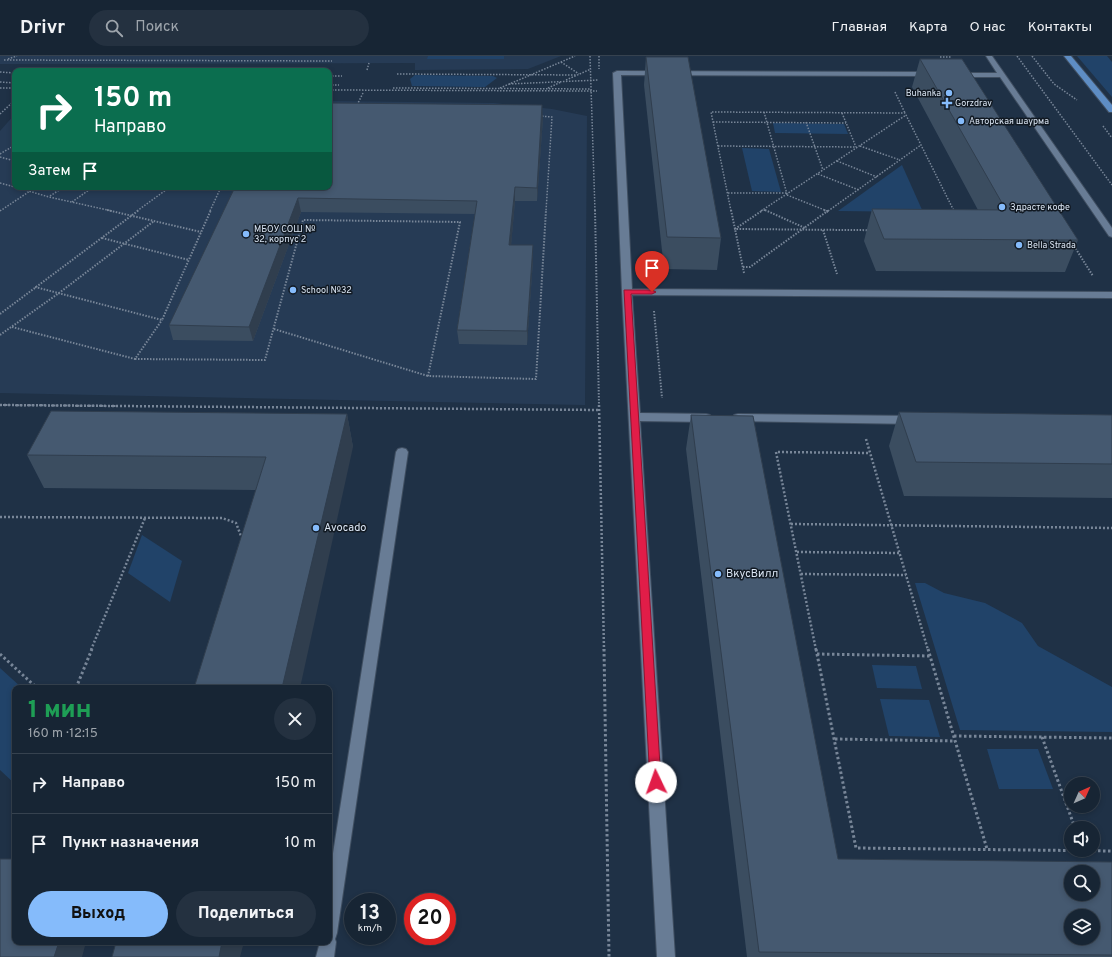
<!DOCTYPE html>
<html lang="ru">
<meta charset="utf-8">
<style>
body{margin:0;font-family:Overpass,sans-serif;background:#243140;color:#f1f3f6;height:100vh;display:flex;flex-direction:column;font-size:15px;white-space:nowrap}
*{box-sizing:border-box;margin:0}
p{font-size:13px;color:#9ea5ac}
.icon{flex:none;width:22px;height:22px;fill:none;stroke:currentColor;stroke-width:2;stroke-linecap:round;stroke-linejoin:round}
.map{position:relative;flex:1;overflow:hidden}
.details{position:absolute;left:12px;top:629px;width:320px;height:260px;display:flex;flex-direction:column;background:#172534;border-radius:8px;box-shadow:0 2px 6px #0003,0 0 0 1px #36424f}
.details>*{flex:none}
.banner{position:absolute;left:12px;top:12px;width:320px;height:122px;border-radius:8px;box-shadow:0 2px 6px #0003,0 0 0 1px #36424f;background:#0b6e4f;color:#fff;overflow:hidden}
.needle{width:26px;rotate:45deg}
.tools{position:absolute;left:1064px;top:721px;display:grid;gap:8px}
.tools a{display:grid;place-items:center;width:36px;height:36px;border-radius:50%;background:#172534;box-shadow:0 2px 6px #0003,0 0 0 1px #36424f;font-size:20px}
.speed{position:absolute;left:344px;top:837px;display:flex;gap:8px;font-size:20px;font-weight:700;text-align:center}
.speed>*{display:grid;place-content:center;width:52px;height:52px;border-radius:50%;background:#172534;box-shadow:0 2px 6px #0003,0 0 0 1px #36424f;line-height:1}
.speed small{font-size:10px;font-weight:400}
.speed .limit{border:6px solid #d22;background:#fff;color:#111}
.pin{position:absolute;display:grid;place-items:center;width:34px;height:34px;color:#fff;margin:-41px -17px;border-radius:50% 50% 50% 0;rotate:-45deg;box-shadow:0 0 4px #0007}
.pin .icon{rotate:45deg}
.me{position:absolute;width:44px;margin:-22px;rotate:357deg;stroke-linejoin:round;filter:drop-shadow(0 0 3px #0008)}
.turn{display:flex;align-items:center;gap:14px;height:84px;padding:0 16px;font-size:18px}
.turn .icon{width:52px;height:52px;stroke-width:2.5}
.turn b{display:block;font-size:28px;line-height:34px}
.then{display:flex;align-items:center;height:38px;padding:0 16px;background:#0003;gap:8px;font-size:15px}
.round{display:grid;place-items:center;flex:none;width:42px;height:42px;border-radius:21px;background:#243140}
.overview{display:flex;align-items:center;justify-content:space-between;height:68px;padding:0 16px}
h1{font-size:24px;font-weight:800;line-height:30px;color:#1e9e55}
.cta{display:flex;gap:8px;margin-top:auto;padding:8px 16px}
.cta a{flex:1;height:46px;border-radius:24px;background:#85bbfb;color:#111;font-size:16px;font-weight:800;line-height:46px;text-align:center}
.cta a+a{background:#243140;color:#f1f3f6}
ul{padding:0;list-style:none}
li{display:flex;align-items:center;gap:12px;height:60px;padding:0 16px;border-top:1px solid #36424f}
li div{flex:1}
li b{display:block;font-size:15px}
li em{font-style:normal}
header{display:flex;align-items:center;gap:24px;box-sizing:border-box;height:56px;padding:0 20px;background:#172534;border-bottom:1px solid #36424f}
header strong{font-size:19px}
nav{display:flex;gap:22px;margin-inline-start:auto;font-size:14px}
.search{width:280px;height:36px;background:#243140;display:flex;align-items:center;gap:10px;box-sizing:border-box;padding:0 14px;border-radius:22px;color:#9ea5ac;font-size:15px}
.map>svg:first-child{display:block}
.built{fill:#263b55}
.green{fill:#214369}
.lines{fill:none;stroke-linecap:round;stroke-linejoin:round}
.minor-casing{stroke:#3f4e60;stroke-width:2}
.major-casing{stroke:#3f4e60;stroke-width:2}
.path-far3{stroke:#788698;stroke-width:1.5;stroke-dasharray:1.5 1.5;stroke-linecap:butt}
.path-far2{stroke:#788698;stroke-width:2;stroke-dasharray:1.5 1.5;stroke-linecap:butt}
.path-far1{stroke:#788698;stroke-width:2.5;stroke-dasharray:2 2;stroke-linecap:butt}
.path{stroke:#788698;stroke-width:3;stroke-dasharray:2.5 2.5;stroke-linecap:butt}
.minor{fill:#687c95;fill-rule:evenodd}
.major{fill:#5e8dc4;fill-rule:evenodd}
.wall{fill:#3b4d60}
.shaded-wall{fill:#303e4e}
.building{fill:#455970;stroke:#303e4e;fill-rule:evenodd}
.route{fill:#e11d48;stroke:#92132f}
.poi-dot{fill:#85bbfb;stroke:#111922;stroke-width:1.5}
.labels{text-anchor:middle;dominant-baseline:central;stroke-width:3;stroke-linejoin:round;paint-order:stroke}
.far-poi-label{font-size:9px;fill:#dae5f3;stroke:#111922;text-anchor:start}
.poi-label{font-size:11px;fill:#dae5f3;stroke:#111922;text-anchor:start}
</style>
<header>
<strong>Drivr</strong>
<div class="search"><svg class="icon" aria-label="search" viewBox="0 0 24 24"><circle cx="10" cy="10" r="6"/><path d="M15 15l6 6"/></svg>Поиск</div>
<nav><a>Главная</a><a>Карта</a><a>О нас</a><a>Контакты</a></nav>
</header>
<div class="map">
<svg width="1112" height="901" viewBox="0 0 1112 901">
<rect width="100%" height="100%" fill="#1f3146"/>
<g class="built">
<polygon points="0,0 561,0 528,13 415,14 415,7 0,8"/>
<polygon points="329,45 494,47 552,53 587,60 585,349 0,337 0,75 15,58 15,131 329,131"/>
</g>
<g class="green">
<polygon points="428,0 504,0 504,3 427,3"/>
<polygon points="1077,0 1107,0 1112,6 1112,41"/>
<polygon points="415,19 493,20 497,22 485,31 412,30 410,23"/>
<polygon points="773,67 844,68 848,78 775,77"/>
<polygon points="742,92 769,93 781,136 752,135"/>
<polygon points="902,109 923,156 838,155"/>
<polygon points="142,479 182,505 170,546 128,517"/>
<polygon points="915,527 925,527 944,537 985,547 1022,567 1038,590 1112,631 1112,676 960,674"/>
<polygon points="872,609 916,610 922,633 877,632"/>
<polygon points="0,612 22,632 15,632 15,728 0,714"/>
<polygon points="880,643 929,644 940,681 889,680"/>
<polygon points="987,693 1038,693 1053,733 999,733"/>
</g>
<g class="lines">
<g class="minor-casing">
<g id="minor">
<polygon points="986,0 992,0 1112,172 1112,181 1109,180 1000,21 957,21 953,19 957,17 997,17"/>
<polygon points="617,15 932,16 936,18 932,20 621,19 632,233 1112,236 1112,242 632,239 640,357 706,358 710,359 711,362 710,365 706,366 640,365 675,901 657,901 622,236 613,17"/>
<polygon points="738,358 914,360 918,361 920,364 918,367 914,368 734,365 733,362 734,359"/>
<polygon points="402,392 406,393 408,396 337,877 335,883 336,886 334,901 316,901 320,886 329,886 329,823 396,396 398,393"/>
</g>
</g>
<g class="major-casing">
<polygon id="major" points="1064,0 1071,0 1112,49 1112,56 1109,56"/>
</g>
<g class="path-far3">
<polyline points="590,0 595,155"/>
<polyline points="599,0 599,13"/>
<polyline points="1017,0 1112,129"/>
<polyline points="1032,0 1054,28 1077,44"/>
<polyline points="940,1 951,1"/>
<polyline points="8,3 17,0"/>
<polyline points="4,4 332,5"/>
<polyline points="561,6 579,18"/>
<polyline points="367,14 369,7"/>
<polyline points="0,16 15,17"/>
<polyline points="397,18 577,19"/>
<polyline points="329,20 342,20"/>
<polyline points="566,24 591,13"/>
<polyline points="0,26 15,27"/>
<polyline points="509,28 598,24"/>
<polyline points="329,29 339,29"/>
<polyline points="0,32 15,32"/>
<polyline points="393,32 591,33"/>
<polyline points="500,32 575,0"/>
<polyline points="548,32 561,26"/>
<polyline points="329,34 597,35"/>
<polyline points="895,36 905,57"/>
<polyline points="357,49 363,37"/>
<polyline points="764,56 787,138"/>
<polyline points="842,57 856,91"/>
<polyline points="0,58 15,44"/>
<polyline points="539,60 552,61 546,155"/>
<polyline points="713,66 846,67"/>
<polyline points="806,66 823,114"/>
<polyline points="1103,70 1112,82"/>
<polyline points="718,90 856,91"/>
<polyline points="860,90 900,104"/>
<polyline points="0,98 15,89"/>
<polyline points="0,101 15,105"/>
<polyline points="837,105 877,121"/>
<polyline points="818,118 859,134"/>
<polyline points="0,127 15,131"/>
<polyline points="15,131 49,141 112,155"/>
<polyline points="728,137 787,137"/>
<polyline points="787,139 827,155"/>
<polyline points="50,140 64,131"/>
<polyline points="72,146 93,131"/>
<polyline points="764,154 767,155"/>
<polyline points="0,155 36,131"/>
<polyline points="137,155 170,131"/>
<polyline points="210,155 221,131"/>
<polyline points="731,155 711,56 905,57 954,155"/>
<polyline points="761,155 906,59"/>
<polyline points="828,155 921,89"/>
</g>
<g class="path-far2">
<polyline points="107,154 201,176"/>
<polyline points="595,154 599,350"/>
<polyline points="731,154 735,173 964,175 954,154"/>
<polyline points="765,154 805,172"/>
<polyline points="824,154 828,156"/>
<polyline points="823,174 837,218"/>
<polyline points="102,182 189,204"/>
<polyline points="1074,190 1093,220"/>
<polyline points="648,198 650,217"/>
<polyline points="743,211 750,211 829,154"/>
<polyline points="744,217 735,173 763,154"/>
<polyline points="35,231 162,264 211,154"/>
<polyline points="654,255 662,342"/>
<polyline points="0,258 139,154"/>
<polyline points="12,271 135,303 162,264"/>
<polyline points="274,273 428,320"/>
<polyline points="0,279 59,237 154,165"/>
<polyline points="135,303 265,304 303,164 460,166 428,320 536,323 546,154"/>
<polyline points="0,349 118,350"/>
</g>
<g class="path-far1">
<polyline points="0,349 599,354"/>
<polyline points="599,349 604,594"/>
<polyline points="866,383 928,594"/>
<polyline points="0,461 222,462 236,467 241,480"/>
<polyline points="791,468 1112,472"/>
<polyline points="797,496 900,497"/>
<polyline points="801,518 906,519"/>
<polyline points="91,594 145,462"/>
<polyline points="816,594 776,396 870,397"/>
</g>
<g class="path">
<polyline points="604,593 609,901"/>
<polyline points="816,593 856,792 1112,795"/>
<polyline points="928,593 987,793"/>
<polyline points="0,598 37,632"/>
<polyline points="817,598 930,600"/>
<polyline points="76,632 92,593"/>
<polyline points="954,680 1112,682"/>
<polyline points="1042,681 1075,772"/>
<polyline points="835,683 955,685"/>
</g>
<use href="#minor" class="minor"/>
<use href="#major" class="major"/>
</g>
<g class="wall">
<polygon points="646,1 721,182 717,214 664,213 644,29"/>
<polygon points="920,3 1078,184 1065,216 876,215 864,185 872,153 978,154 912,31"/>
<polygon points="543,62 537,145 515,145 511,189 533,204 527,289 459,288 457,274 475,158 301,156 253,285 173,284 169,269 235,131"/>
<polygon points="899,356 1112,359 1112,442 904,440 889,390"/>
<polygon points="347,358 353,391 255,434 44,432 27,399"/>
<polygon points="691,359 838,803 1112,806 1112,901 747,901 686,393"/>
</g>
<g class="shaded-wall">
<polygon points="542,49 543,62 537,145 537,132"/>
<polygon points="515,131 515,145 510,203 509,189"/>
<polygon points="298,142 301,156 253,285 249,271"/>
<polygon points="533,189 533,204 527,289 527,275"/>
<polygon points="347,358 353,391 300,632 282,632"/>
<polygon points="59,886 86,886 82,901 54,901"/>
<polygon points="222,886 244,886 240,901 219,901"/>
</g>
<g class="building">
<polygon points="646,1 688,1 721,182 667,181"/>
<polygon points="920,3 962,3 1078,184 884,183 872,153 1006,154"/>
<polygon points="329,47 542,49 537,132 515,131 509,189 533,189 527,275 457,274 477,145 298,142 249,271 169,269 235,131 329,131"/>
<polygon points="51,355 347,358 282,632 194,632 266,401 27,399"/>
<polygon points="899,356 1112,359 1112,408 916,406"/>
<path d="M691 359 753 360 838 803 1112 806V899L759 896ZM1071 816H1093V838H1071ZM1071 860H1093V882H1071Z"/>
<polygon points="0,803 15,803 15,886 59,886 54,901 0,901"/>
<polygon points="116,886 222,886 219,901 112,901"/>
</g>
<polygon class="route" points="624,234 652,234 656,236 652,238 631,238 661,726 660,730 656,732 651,730 650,726"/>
<g class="poi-dot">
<circle cx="949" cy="37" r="4"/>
<path d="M945 41h4v4h4v4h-4v4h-4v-4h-4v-4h4z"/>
<circle cx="961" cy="65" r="4"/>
<circle cx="1002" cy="151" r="4"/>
<circle cx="246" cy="178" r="4"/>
<circle cx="1019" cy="189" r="4"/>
<circle cx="293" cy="234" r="4"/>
<circle cx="316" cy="472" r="4"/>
<circle cx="718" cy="518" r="4"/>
</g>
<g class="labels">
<g class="far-poi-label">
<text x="941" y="37" text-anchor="end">Buhanka</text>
<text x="955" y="47">Gorzdrav</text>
<text x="969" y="65">Авторская шаурма</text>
<text x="1010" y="151">Здрасте кофе</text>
<text x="254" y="173">МБОУ СОШ №<tspan x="254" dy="10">32, корпус 2</tspan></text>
<text x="1027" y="189">Bella Strada</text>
<text x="301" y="234">School №32</text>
</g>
<g class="poi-label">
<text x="324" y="472">Avocado</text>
<text x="726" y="518">ВкусВилл</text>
</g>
</g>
</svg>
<div class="tools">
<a><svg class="needle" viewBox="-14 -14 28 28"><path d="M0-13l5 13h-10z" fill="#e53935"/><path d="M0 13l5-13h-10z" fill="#9ea5ac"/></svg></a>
<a><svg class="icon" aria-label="sound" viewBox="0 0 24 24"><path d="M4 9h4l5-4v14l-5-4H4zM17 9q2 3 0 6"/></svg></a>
<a><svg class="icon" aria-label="search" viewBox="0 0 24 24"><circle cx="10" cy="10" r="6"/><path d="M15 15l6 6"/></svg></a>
<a><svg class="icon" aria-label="layers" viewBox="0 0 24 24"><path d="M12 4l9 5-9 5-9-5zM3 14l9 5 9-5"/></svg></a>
</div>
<div class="speed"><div>13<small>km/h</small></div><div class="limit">20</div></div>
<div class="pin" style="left:652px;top:236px;background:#d93025"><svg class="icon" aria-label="arrive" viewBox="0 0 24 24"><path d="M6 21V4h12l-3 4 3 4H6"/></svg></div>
<svg class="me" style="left:656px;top:726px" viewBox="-20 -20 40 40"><circle r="19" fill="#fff"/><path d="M0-13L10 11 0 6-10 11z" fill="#e11d48"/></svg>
<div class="banner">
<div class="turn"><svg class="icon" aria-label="right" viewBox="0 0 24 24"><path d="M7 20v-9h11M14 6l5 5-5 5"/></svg><div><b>150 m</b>Направо</div></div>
<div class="then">Затем<svg class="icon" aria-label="arrive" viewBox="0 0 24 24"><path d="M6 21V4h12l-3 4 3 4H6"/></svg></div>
</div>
<section class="details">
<div class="overview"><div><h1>1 мин</h1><p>160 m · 12:15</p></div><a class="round"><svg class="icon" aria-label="close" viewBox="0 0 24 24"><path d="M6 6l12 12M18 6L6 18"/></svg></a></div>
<ul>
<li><svg class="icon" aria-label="right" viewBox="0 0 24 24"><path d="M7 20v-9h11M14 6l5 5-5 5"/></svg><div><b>Направо</b></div><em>150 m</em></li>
<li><svg class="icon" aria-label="arrive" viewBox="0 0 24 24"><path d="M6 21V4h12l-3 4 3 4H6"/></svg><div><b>Пункт назначения</b></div><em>10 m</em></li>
</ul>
<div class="cta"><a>Выход</a><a>Поделиться</a></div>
</section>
</div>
